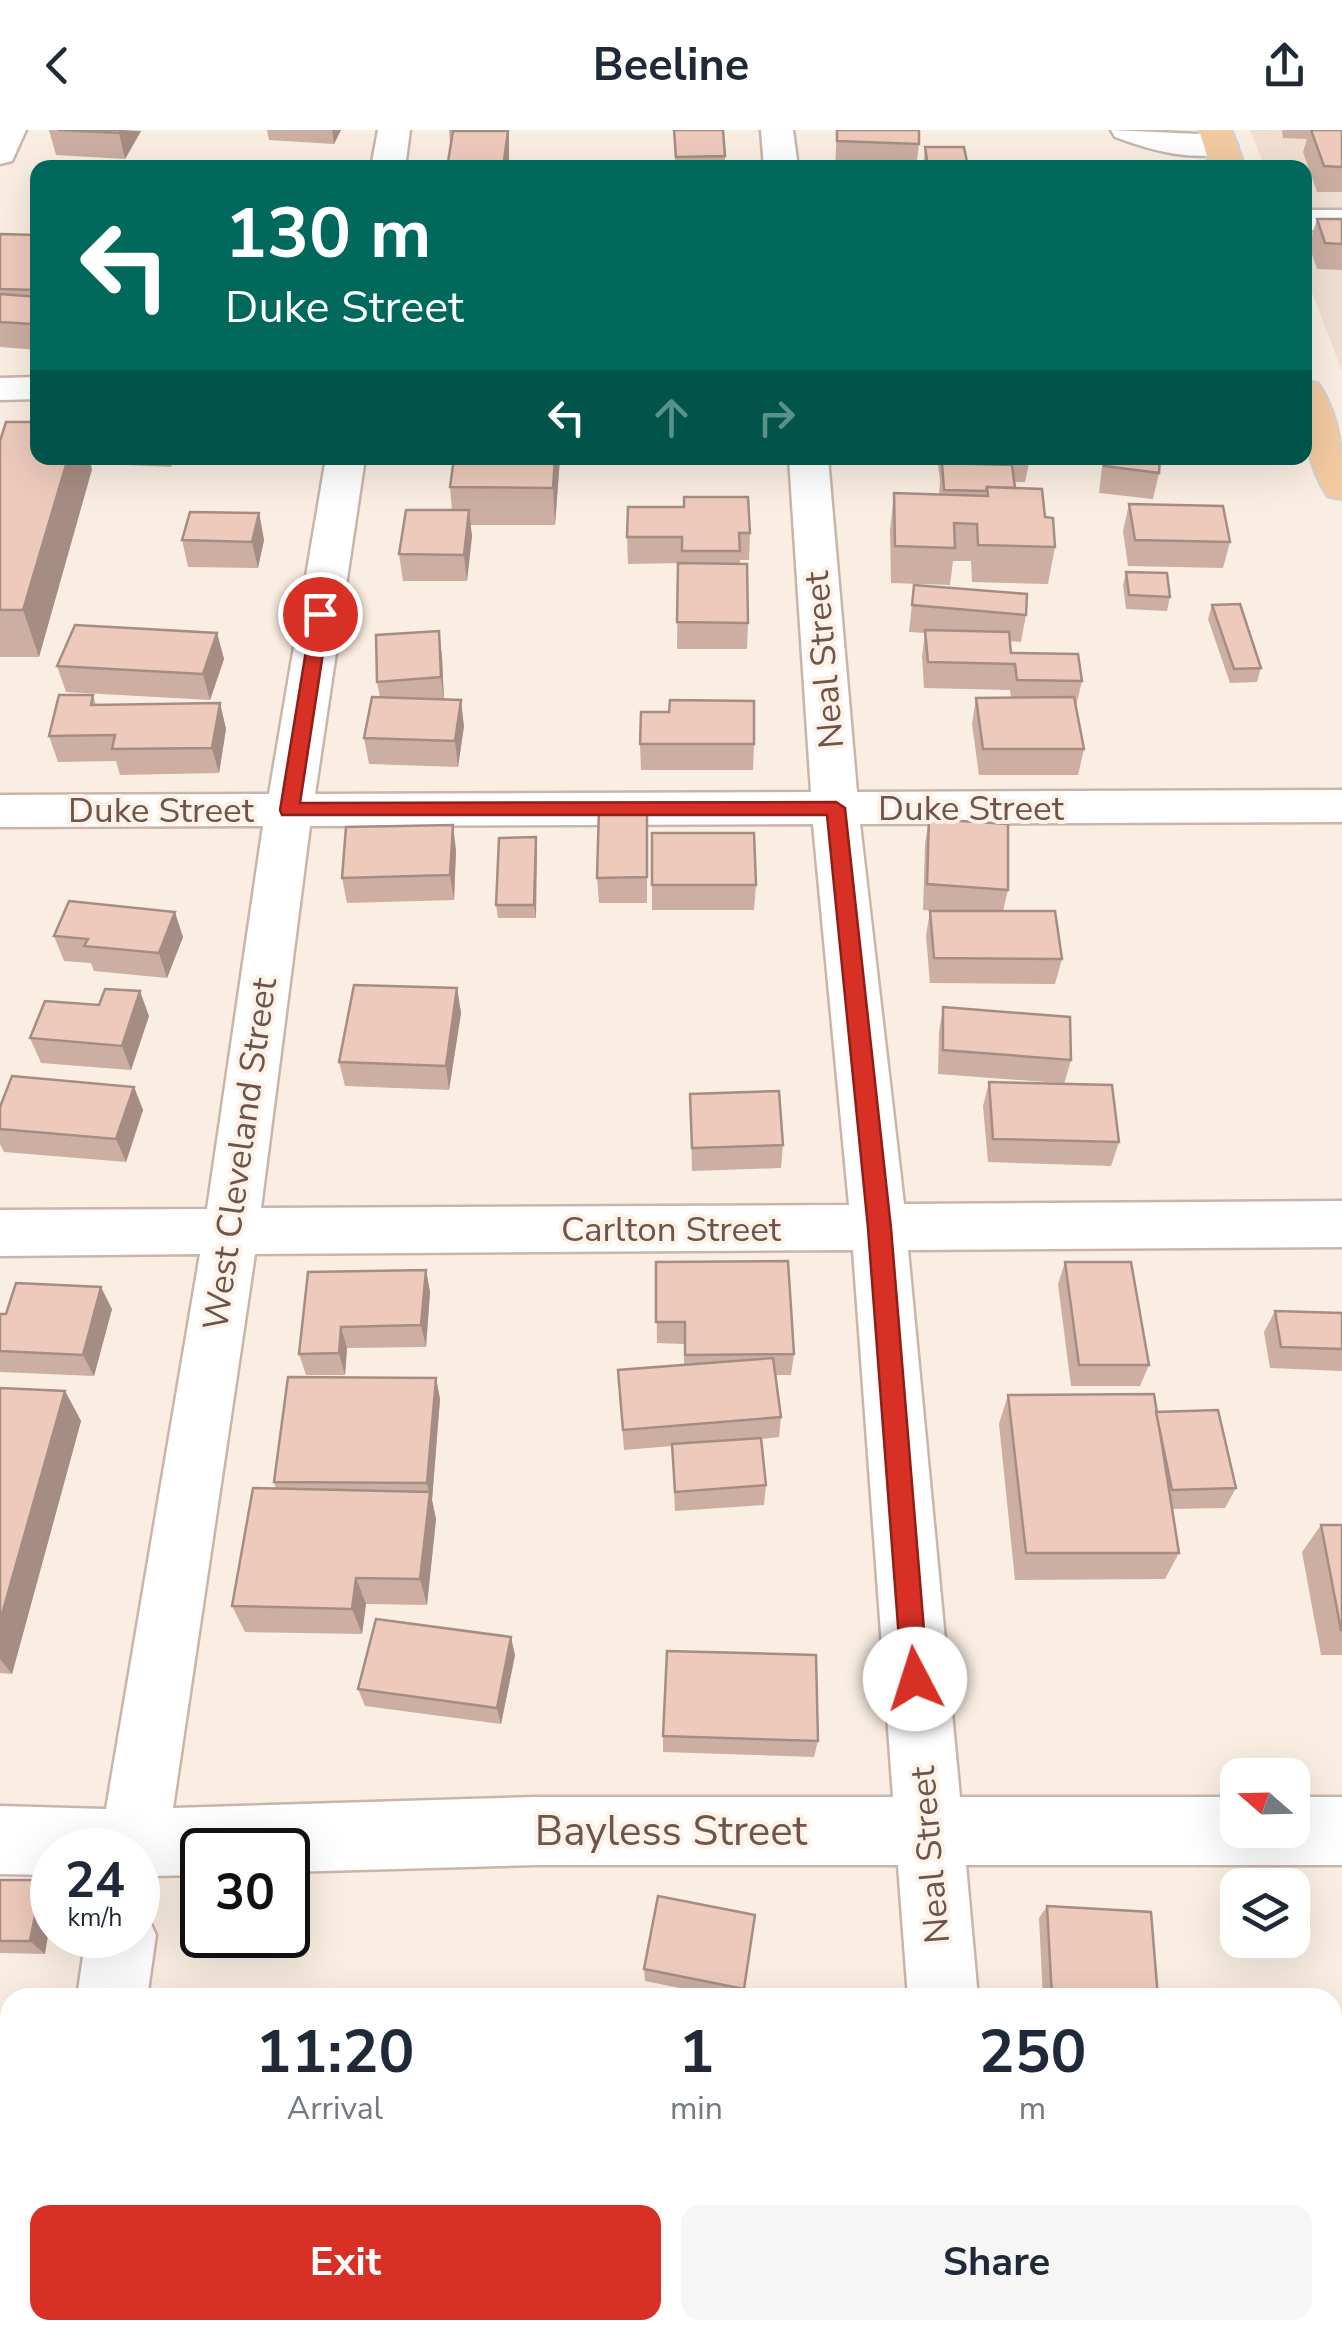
<!DOCTYPE html>
<style>
body{margin:0;font-family:"Nunito Sans",sans-serif;background:#f6f6f7;color:#1f2937;height:100vh;display:flex;flex-direction:column;font-size:38px;white-space:nowrap}
*{box-sizing:border-box;margin:0}
p{font-size:32px;color:#747a83}
.icon{flex:none;width:55px;height:55px;fill:none;stroke:currentColor;stroke-width:2;stroke-linecap:round;stroke-linejoin:round}
.map{position:relative;flex:1;overflow:hidden}
.details{position:absolute;left:0px;top:1858px;width:1342px;height:352px;display:flex;flex-direction:column;background:#fff;border-radius:30px 30px 0 0;box-shadow:0 10px 40px #0002}
.details>*{flex:none}
.guide{position:absolute;left:30px;top:30px;width:1282px;height:305px;border-radius:20px;box-shadow:0 10px 40px #0002;background:#00695c;color:#fff;overflow:hidden}
.needle{width:65px;rotate:290deg}
.controls{position:absolute;left:1220px;top:1628px;display:grid;gap:20px}
.controls a{display:grid;place-items:center;width:90px;height:90px;border-radius:20px;background:#fff;box-shadow:0 10px 40px #0002;font-size:50px}
.speed{position:absolute;left:30px;top:1698px;display:flex;gap:20px;font-size:50px;font-weight:700;text-align:center}
.speed>*{display:grid;place-content:center;width:130px;height:130px;border-radius:50%;background:#fff;box-shadow:0 10px 40px #0002;line-height:1}
.speed small{font-size:25px;font-weight:400}
.speed .limit{border:5px solid #111;border-radius:15px;background:#fff;color:#111}
.pin{position:absolute;display:grid;place-items:center;width:85px;height:85px;color:#fff;margin:-42px;border:5px solid #fff;border-radius:50%;box-shadow:0 2px 10px #0007}
.me{position:absolute;width:110px;margin:-55px;rotate:355deg;stroke-linejoin:round;filter:drop-shadow(0 0 8px #0008)}
.turn{display:flex;align-items:center;gap:35px;height:210px;padding:0 30px;font-size:45px}
.turn .icon{width:130px;height:130px;stroke-width:2.5}
.turn b{display:block;font-size:70px;line-height:85px}
.lanes{display:flex;align-items:center;height:95px;padding:0 30px;background:#0003;justify-content:center;gap:50px;direction:ltr}
.lanes .off{opacity:.35}
.eta{display:flex;justify-content:space-evenly;align-items:center;height:170px;text-align:center}
.eta b{font-size:60px;font-weight:700;line-height:70px}
.action{display:flex;gap:20px;margin-top:auto;padding:20px 30px}
.action a{flex:1;height:115px;border-radius:20px;background:#d93025;color:#fff;font-size:40px;font-weight:700;line-height:115px;text-align:center}
.action a+a{background:#f6f6f7;color:#1f2937}
header{display:flex;justify-content:space-between;align-items:center;height:130px;padding:0 30px;background:#fff;font-size:45px;font-weight:700}
.map>svg:first-child{display:block}
.residential{fill:#f1dfd2}
.lines{fill:none;stroke-linecap:round;stroke-linejoin:round}
.minor-casing{stroke:#c9b5aa;stroke-width:5}
.major-casing{stroke:#d7cfcd;stroke-width:5}
.minor{fill:#fff;fill-rule:evenodd}
.major{fill:#f3caa0;fill-rule:evenodd}
.wall{fill:#ccaea2}
.shaded-wall{fill:#a68d84}
.building{fill:#edcabc;stroke:#a68d84;stroke-width:2.5}
.route{fill:#d93025;stroke:#8d1f18;stroke-width:2.5}
.labels{text-anchor:middle;dominant-baseline:central;stroke-width:8;stroke-linejoin:round;paint-order:stroke}
.street-label{font-size:35px;fill:#6f544b;stroke:#fdf2e8}
.near-street-label{font-size:42px;fill:#6f544b;stroke:#fdf2e8}
</style>
<header><svg class="icon" aria-label="back" viewBox="0 0 24 24"><path d="M15 5l-7 7 7 7"/></svg>Beeline<svg class="icon" aria-label="share" viewBox="0 0 24 24"><path d="M12 15V3M7 8l5-5 5 5M5 13v7h14v-7"/></svg></header>
<div class="map">
<svg width="1342" height="2208" viewBox="0 0 1342 2208">
<rect width="100%" height="100%" fill="#faeee2"/>
<polygon class="residential" points="1250,0 1342,0 1342,241 1305,144 1305,38 1265,37"/>
<g class="lines">
<g class="minor-casing">
<g id="minor">
<polygon points="0,0 26,0 12,31 0,34"/>
<polygon points="378,0 410,0 405,38 371,38"/>
<polygon points="761,0 793,0 798,38 764,38"/>
<path d="M1111 0 1220 5 1232 8 1237 15 1232 22C1192 32 1153 21 1115 7Z"/>
<rect x="1305" y="80" width="37" height="20"/>
<polygon points="38,247 38,269 0,270 0,248"/>
<path d="M326 328H365L315 664 811 662 789 328H828L857 662 1342 660V692L860 694 904 1074 1342 1071V1117L908 1120 960 1667H1238V1700H1292V1667H1342V1735H966L978 1868H908L898 1735H536L288 1742V1720H202V1745L151 1746 138 1752V1720H52V1745L0 1744V1676L106 1679 200 1124 0 1126V1080L207 1079 263 696 0 697V665L269 664ZM813 694 849 1075 261 1078 310 696ZM853 1120 893 1667H536L173 1678 255 1124Z"/>
<polygon points="138,1777 145,1781 156,1805 147,1868 77,1868 86,1805 138,1805"/>
<polygon points="25,2200 103,2200 102,2208 24,2208"/>
<rect x="936" y="2200" width="78" height="8"/>
</g>
</g>
<g class="major-casing">
<g id="major">
<polygon points="1199,0 1231,0 1245,38 1211,38"/>
<path d="M1305 251 1318 254C1342 290 1342 328 1342 369L1328 366C1304 330 1305 292 1305 251Z"/>
</g>
</g>
<use href="#minor" class="minor"/>
<use href="#major" class="major"/>
</g>
<g class="wall">
<polygon points="49,0 141,1 125,29 56,25"/>
<polygon points="267,0 341,0 334,14 269,10"/>
<polygon points="449,0 509,0 509,38 447,38 450,14"/>
<polygon points="674,0 725,26 725,33 675,33"/>
<polygon points="837,0 919,14 916,37 835,37"/>
<polygon points="1282,0 1342,0 1342,62 1317,62 1303,22 1307,9 1283,8"/>
<polygon points="925,17 968,38 925,38 924,30"/>
<polygon points="1317,89 1342,89 1342,140 1317,139 1309,115"/>
<polygon points="0,104 38,105 38,220 0,217"/>
<polygon points="0,311 92,339 39,527 0,527"/>
<polygon points="124,328 175,328 171,337 127,335"/>
<polygon points="209,328 283,328 209,330"/>
<polygon points="454,328 560,328 555,395 470,395 472,406 467,451 403,451 399,424 452,380 450,357"/>
<polygon points="937,328 1030,328 1025,352 1014,352 1015,358 1045,387 1055,417 1048,454 972,452 971,431 953,431 950,455 891,453 890,401 894,363 939,365 940,350"/>
<polygon points="1103,328 1160,328 1159,343 1153,369 1099,363"/>
<polygon points="1129,374 1230,412 1223,438 1128,436 1123,401"/>
<polygon points="259,383 264,410 258,438 188,437 182,410"/>
<polygon points="750,403 749,430 740,430 740,434 748,493 747,519 677,519 678,433 682,433 628,434 627,407"/>
<polygon points="1126,442 1170,467 1167,481 1126,479 1123,455"/>
<polygon points="914,455 1026,485 1021,512 1010,511 1011,523 1082,551 1076,576 1084,619 1078,645 979,645 972,594 976,568 1011,568 1010,560 924,558 922,526 925,503 909,502"/>
<polygon points="1212,475 1261,538 1257,552 1230,553 1208,489"/>
<polygon points="439,501 442,527 444,569 464,596 458,637 369,634 364,608 380,568 377,552"/>
<polygon points="217,503 224,529 210,570 66,562 57,536"/>
<polygon points="93,565 96,575 220,573 226,599 219,643 120,645 116,631 58,632 49,606"/>
<polygon points="640,614 754,614 753,640 641,640"/>
<polygon points="647,677 647,773 599,773 597,748"/>
<polygon points="929,689 1008,760 1003,781 1062,829 1055,854 930,853 926,806 930,781 935,781 923,780 925,714"/>
<polygon points="652,703 756,755 754,780 652,780"/>
<polygon points="536,707 536,788 498,788 496,775"/>
<polygon points="456,720 454,770 347,773 342,748"/>
<polygon points="54,806 183,807 167,848 94,841 91,833 64,831"/>
<polygon points="457,858 461,883 449,960 345,956 339,932"/>
<polygon points="943,877 1071,930 1064,954 1119,1012 1111,1036 988,1032 983,976 989,952 1060,953 938,944 939,902"/>
<polygon points="149,886 131,940 41,933 30,908"/>
<polygon points="134,957 143,980 126,1032 4,1022 0,1014 0,977"/>
<polygon points="690,964 783,1015 781,1038 692,1041"/>
<polygon points="656,1132 794,1224 791,1245 776,1245 781,1287 779,1307 761,1309 766,1355 764,1375 675,1381 672,1316 624,1320 619,1261 684,1235 684,1214 657,1213"/>
<polygon points="1065,1132 1149,1235 1140,1256 1071,1256 1058,1154"/>
<polygon points="426,1140 430,1162 426,1217 347,1218 345,1245 306,1245 299,1224"/>
<polygon points="112,1179 94,1246 0,1242 0,1184"/>
<polygon points="1275,1181 1342,1183 1342,1241 1270,1238 1264,1202"/>
<polygon points="436,1248 440,1269 432,1370 436,1389 427,1475 366,1474 362,1504 245,1502 232,1476 276,1359 274,1352"/>
<polygon points="0,1258 65,1261 81,1291 12,1544 0,1543"/>
<polygon points="1008,1265 1156,1282 1236,1358 1225,1378 1172,1379 1179,1423 1165,1449 1015,1450 999,1294"/>
<polygon points="1321,1395 1342,1395 1342,1525 1321,1525 1302,1422"/>
<polygon points="515,1525 501,1594 365,1576 358,1559"/>
<polygon points="663,1606 818,1611 814,1627 663,1622"/>
<polygon points="0,1750 45,1824 0,1823"/>
<polygon points="1047,1776 1158,1868 1043,1868 1039,1788"/>
<polygon points="755,1785 742,1868 729,1868 645,1851 644,1839"/>
<rect x="1332" y="1912" width="10" height="180"/>
<polygon points="1087,2200 1290,2200 1291,2208 1088,2208"/>
</g>
<g class="shaded-wall">
<polygon points="121,0 141,1 125,29 119,3"/>
<polygon points="332,0 341,0 334,14"/>
<polygon points="505,0 509,0 509,38 503,38 506,15"/>
<polygon points="38,186 38,210 33,194"/>
<polygon points="68,328 89,328 92,339 39,527 23,480"/>
<polygon points="555,328 560,328 555,395 553,358"/>
<polygon points="469,380 472,406 467,451 464,425"/>
<polygon points="259,383 264,410 258,438 252,412"/>
<polygon points="439,501 442,527 444,573 441,547"/>
<polygon points="217,503 224,529 210,570 203,544"/>
<polygon points="461,570 464,596 458,637 455,611"/>
<polygon points="220,573 226,599 219,643 212,618"/>
<polygon points="453,695 456,720 454,770 450,745"/>
<polygon points="536,707 537,721 536,788 534,775"/>
<polygon points="175,782 183,807 167,848 159,823"/>
<polygon points="457,858 461,883 449,960 446,936"/>
<polygon points="140,861 149,886 131,940 122,916"/>
<polygon points="134,957 143,980 126,1032 116,1009"/>
<polygon points="426,1140 430,1162 426,1217 421,1195"/>
<polygon points="101,1157 112,1179 94,1246 83,1225"/>
<polygon points="341,1197 347,1218 345,1245 339,1223"/>
<polygon points="436,1248 440,1269 432,1370 436,1389 427,1475 420,1449 429,1364 427,1353"/>
<polygon points="65,1261 81,1291 12,1544 0,1529 0,1491"/>
<polygon points="356,1448 366,1474 362,1504 352,1479"/>
<polygon points="511,1507 515,1525 501,1594 497,1578"/>
<polygon points="42,1750 52,1760 52,1782 45,1824 30,1811"/>
<polygon points="365,2200 377,2202 376,2208 364,2208"/>
</g>
<g class="building">
<polygon points="58,0 121,0 119,3"/>
<polygon points="674,0 723,0 725,26 676,27"/>
<polygon points="837,0 919,0 919,14 837,11"/>
<polygon points="1311,0 1342,0 1342,37 1324,36"/>
<polygon points="453,1 508,1 503,38 447,38"/>
<polygon points="925,17 964,17 968,37 928,37"/>
<rect x="671" y="33" width="56" height="5"/>
<polygon points="844,33 916,37 843,38"/>
<polygon points="1317,89 1342,89 1342,114 1325,113"/>
<polygon points="0,104 38,105 38,160 0,159"/>
<polygon points="0,164 38,167 38,186 33,194 0,192"/>
<polygon points="6,292 38,292 38,328 68,328 23,480 0,480 0,311"/>
<polygon points="454,328 555,328 553,358 450,357"/>
<polygon points="1105,328 1160,328 1159,343 1104,336"/>
<polygon points="942,333 1012,335 1015,358 987,357 986,361 944,360"/>
<polygon points="987,357 1042,359 1045,387 1053,388 1055,417 978,415 977,394 954,393 955,418 895,416 894,363 988,366"/>
<polygon points="684,367 748,367 750,403 739,403 740,421 682,421 682,407 627,407 628,377 684,377"/>
<polygon points="1129,374 1223,376 1230,412 1135,410"/>
<polygon points="406,380 469,380 464,425 399,424"/>
<polygon points="190,382 259,383 252,412 182,410"/>
<polygon points="678,433 747,434 748,493 677,492"/>
<polygon points="1126,442 1167,443 1170,467 1129,465"/>
<polygon points="914,455 1027,464 1026,485 912,475"/>
<polygon points="1240,474 1261,538 1234,539 1212,475"/>
<polygon points="75,495 217,503 203,544 57,536"/>
<polygon points="925,500 1009,502 1011,523 1078,524 1082,551 1017,550 1015,534 928,532"/>
<polygon points="439,501 441,547 377,552 376,505"/>
<polygon points="59,565 93,565 91,575 220,573 212,618 112,619 115,605 49,606"/>
<polygon points="372,567 461,570 455,611 364,608"/>
<polygon points="1074,567 1084,619 983,619 976,568"/>
<polygon points="670,570 754,571 754,614 640,614 641,582 669,582"/>
<polygon points="599,677 647,677 647,747 597,748"/>
<polygon points="929,689 1008,694 1008,760 927,754"/>
<polygon points="453,695 450,745 342,748 346,697"/>
<polygon points="652,703 754,703 756,755 652,755"/>
<polygon points="536,707 534,775 496,775 499,708"/>
<polygon points="69,771 175,782 159,823 84,816 88,809 54,806"/>
<polygon points="930,781 1055,781 1062,829 934,828"/>
<polygon points="354,855 457,858 446,936 339,932"/>
<polygon points="105,859 140,861 122,916 30,908 45,871 99,875"/>
<polygon points="943,877 1070,887 1071,930 943,920"/>
<polygon points="12,946 134,957 116,1009 0,999 0,977"/>
<polygon points="989,952 1112,955 1119,1012 993,1009"/>
<polygon points="779,961 783,1015 692,1018 690,964"/>
<polygon points="788,1131 794,1224 685,1225 685,1192 656,1192 656,1132"/>
<polygon points="1065,1132 1131,1132 1149,1235 1079,1235"/>
<polygon points="426,1140 421,1195 341,1197 339,1223 299,1224 308,1142"/>
<polygon points="16,1153 101,1157 83,1225 0,1221 0,1184 6,1184"/>
<polygon points="1275,1181 1342,1183 1342,1219 1281,1217"/>
<polygon points="773,1228 781,1287 623,1300 618,1240"/>
<polygon points="288,1247 436,1248 427,1353 274,1352"/>
<polygon points="0,1258 65,1261 0,1491"/>
<polygon points="1154,1264 1179,1423 1026,1423 1008,1265"/>
<polygon points="1218,1280 1236,1358 1172,1360 1156,1282"/>
<polygon points="761,1308 766,1355 675,1362 672,1314"/>
<polygon points="253,1358 430,1362 420,1449 356,1448 352,1479 232,1476"/>
<polygon points="1321,1395 1342,1395 1342,1500 1341,1500"/>
<polygon points="376,1489 511,1507 497,1578 358,1559"/>
<polygon points="667,1521 816,1525 818,1611 663,1606"/>
<polygon points="0,1750 42,1750 30,1811 0,1811"/>
<polygon points="658,1766 755,1785 744,1859 644,1839"/>
<polygon points="1047,1776 1151,1782 1158,1868 1052,1868"/>
<rect x="1332" y="1912" width="10" height="174"/>
<polygon points="170,2200 365,2200 364,2208 168,2208"/>
<rect x="562" y="2200" width="92" height="8"/>
<polygon points="708,2200 885,2200 886,2208 708,2208"/>
<polygon points="1103,2200 1290,2200 1291,2208 1104,2208"/>
</g>
<polygon class="route" points="320,479 329,484 300,673 836,672 845,678 891,1098 928,1549 925,1558 915,1562 906,1558 902,1549 868,1098 827,685 282,685 280,680 312,484"/>
<g class="labels">
<g class="street-label">
<text transform="translate(824 530) rotate(-95)">Neal Street</text>
<text x="971" y="678">Duke Street</text>
<text x="161" y="680">Duke Street</text>
<text transform="translate(240 1024) rotate(-82)">West Cleveland Street</text>
<text x="671" y="1099">Carlton Street</text>
<text transform="translate(930 1725) rotate(-95)">Neal Street</text>
</g>
<g class="near-street-label">
<text x="671" y="1701">Bayless Street</text>
</g>
</g>
</svg>
<div class="controls">
<a><svg class="needle" viewBox="-14 -14 28 28"><path d="M0-13l5 13h-10z" fill="#e53935"/><path d="M0 13l5-13h-10z" fill="#747a83"/></svg></a>
<a><svg class="icon" aria-label="layers" viewBox="0 0 24 24"><path d="M12 4l9 5-9 5-9-5zM3 14l9 5 9-5"/></svg></a>
</div>
<div class="speed"><div>24<small>km/h</small></div><div class="limit">30</div></div>
<div class="pin" style="left:320px;top:484px;background:#d93025"><svg class="icon" aria-label="arrive" viewBox="0 0 24 24"><path d="M6 21V4h12l-3 4 3 4H6"/></svg></div>
<svg class="me" style="left:915px;top:1549px" viewBox="-20 -20 40 40"><circle r="19" fill="#fff"/><path d="M0-13L10 11 0 6-10 11z" fill="#d93025"/></svg>
<div class="guide">
<div class="turn"><svg class="icon" aria-label="left" viewBox="0 0 24 24"><path d="M17 20v-9H6M10 6l-5 5 5 5"/></svg><div><b>130 m</b>Duke Street</div></div>
<div class="lanes"><svg class="icon" aria-label="left" viewBox="0 0 24 24"><path d="M17 20v-9H6M10 6l-5 5 5 5"/></svg><svg class="icon off" aria-label="ahead" viewBox="0 0 24 24"><path d="M12 20V5M6 11l6-6 6 6"/></svg><svg class="icon off" aria-label="right" viewBox="0 0 24 24"><path d="M7 20v-9h11M14 6l5 5-5 5"/></svg></div>
</div>
<section class="details">
<div class="eta">
<div><b>11:20</b><p>Arrival</p></div>
<div><b>1</b><p>min</p></div>
<div><b>250</b><p>m</p></div>
</div>
<div class="action"><a>Exit</a><a>Share</a></div>
</section>
</div>
